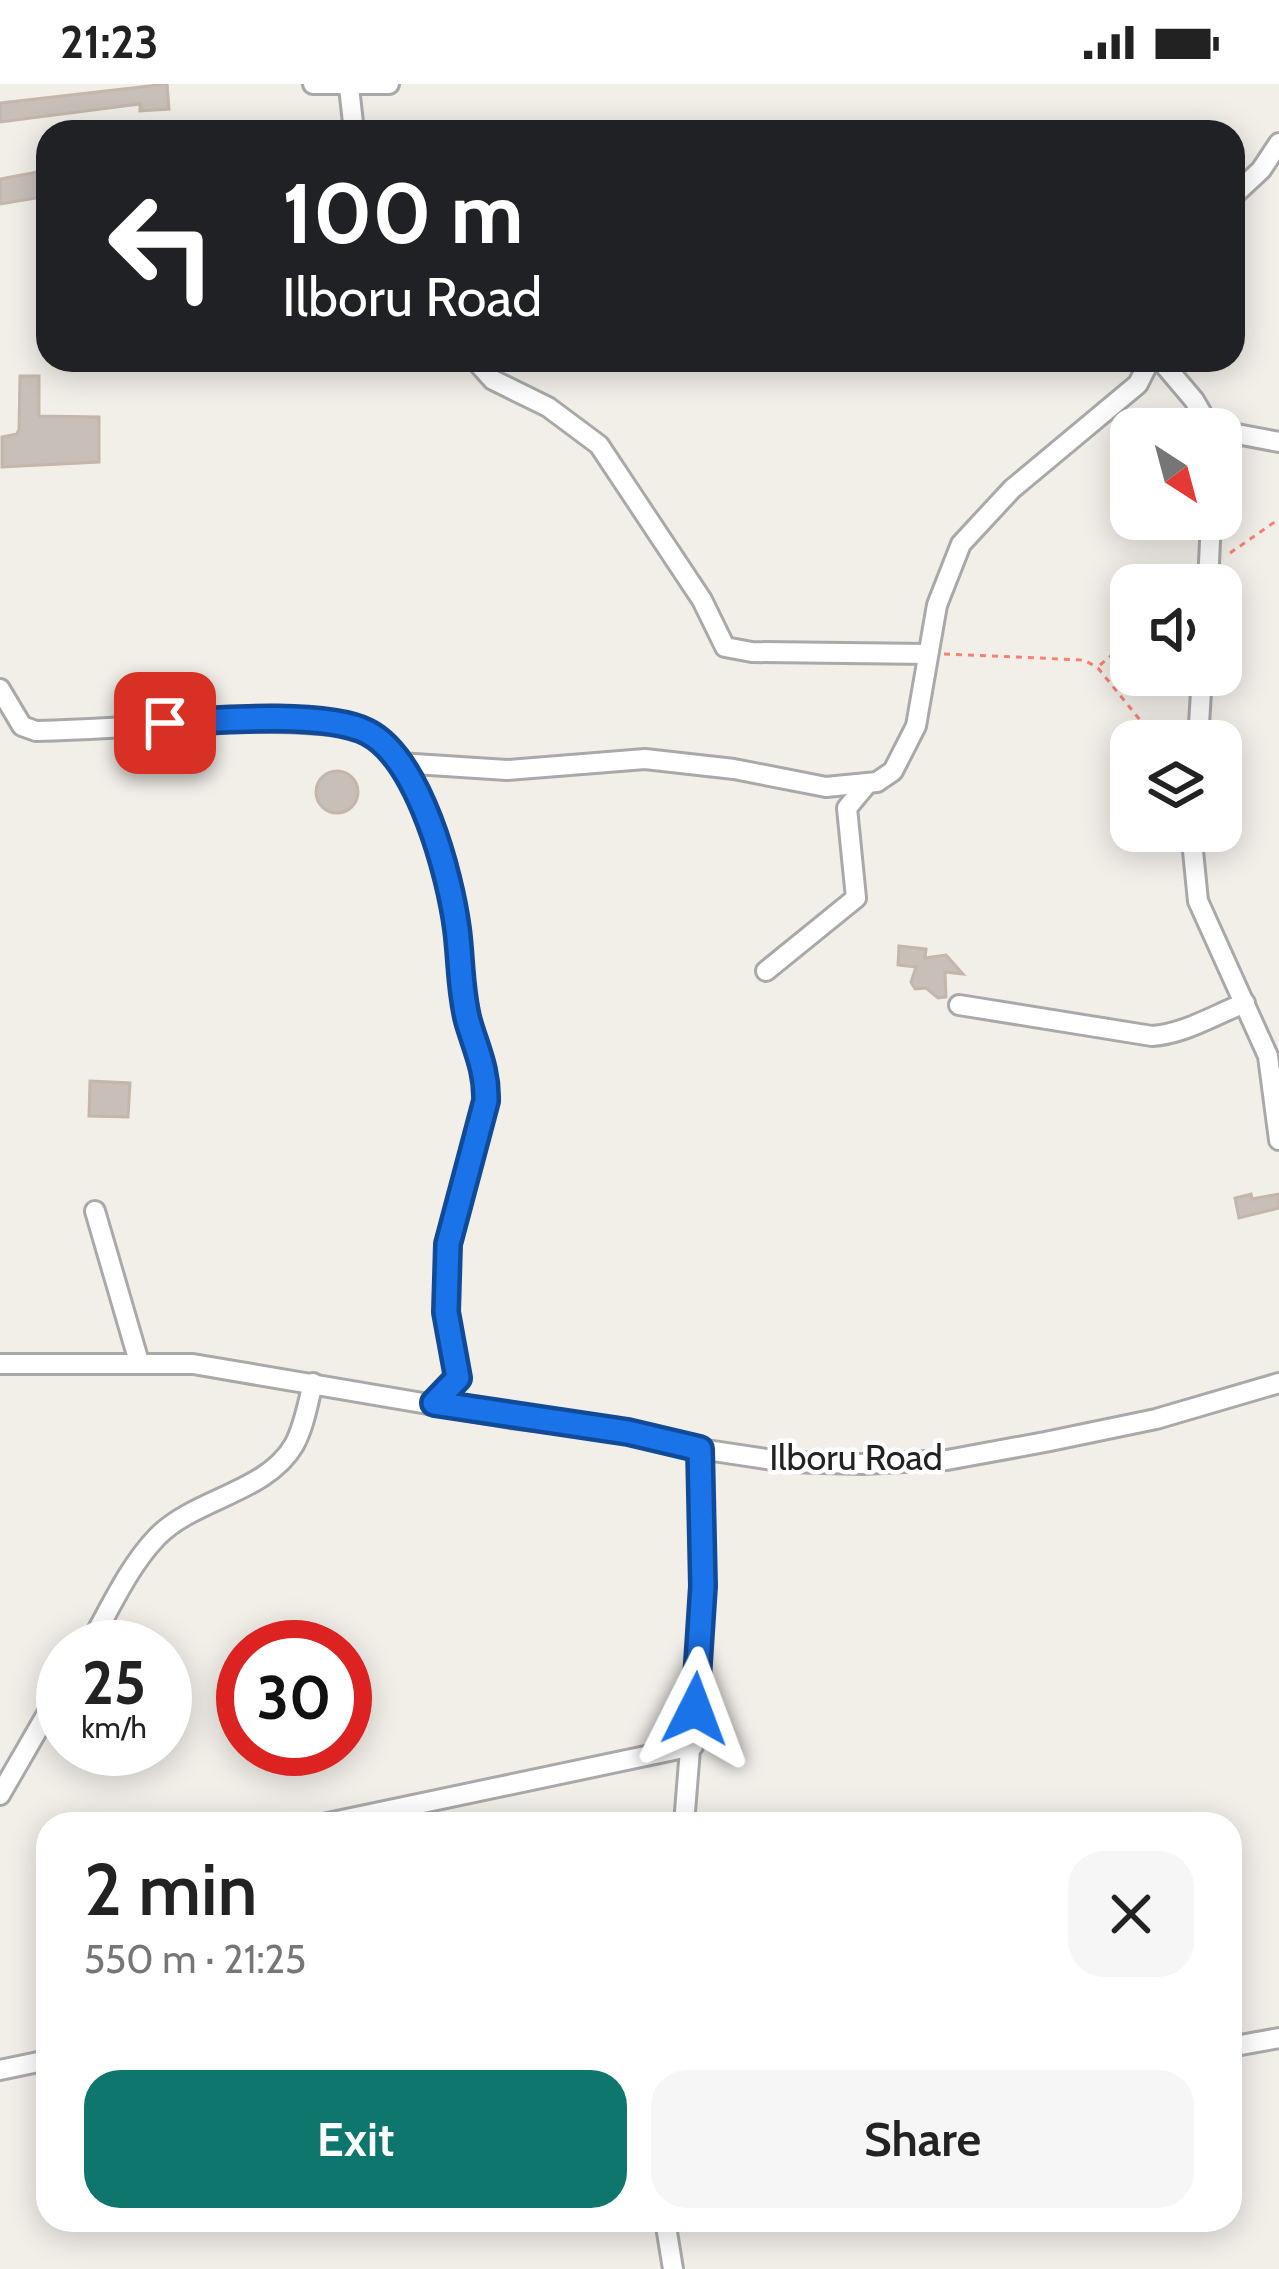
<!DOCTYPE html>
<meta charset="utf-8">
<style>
body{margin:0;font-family:Cabin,sans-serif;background:#f6f6f6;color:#222;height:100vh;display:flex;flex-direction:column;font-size:45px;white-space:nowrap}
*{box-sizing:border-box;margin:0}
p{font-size:39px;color:#767676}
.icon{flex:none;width:66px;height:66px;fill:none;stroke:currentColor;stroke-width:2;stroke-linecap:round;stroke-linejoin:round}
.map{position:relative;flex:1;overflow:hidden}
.panel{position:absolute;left:36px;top:1728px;width:1206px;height:420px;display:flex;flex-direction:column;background:#fff;border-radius:36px;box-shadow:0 6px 30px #0003}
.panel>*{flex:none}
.top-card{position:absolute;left:36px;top:36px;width:1209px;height:252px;border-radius:36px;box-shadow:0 6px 30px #0003;background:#202124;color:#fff;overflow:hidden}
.needle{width:78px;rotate:144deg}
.tools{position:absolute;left:1110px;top:324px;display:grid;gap:24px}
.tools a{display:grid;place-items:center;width:132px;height:132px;border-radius:24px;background:#fff;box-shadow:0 6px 30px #0003;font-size:60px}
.speed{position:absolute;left:36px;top:1536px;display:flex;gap:24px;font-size:60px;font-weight:700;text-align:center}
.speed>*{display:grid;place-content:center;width:156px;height:156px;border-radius:50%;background:#fff;box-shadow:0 6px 30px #0003;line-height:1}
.speed small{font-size:30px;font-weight:400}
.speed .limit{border:18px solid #d22;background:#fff;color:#111}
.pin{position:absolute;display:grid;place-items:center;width:102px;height:102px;color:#fff;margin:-51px;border-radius:24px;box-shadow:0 6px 18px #0006}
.me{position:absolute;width:132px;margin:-66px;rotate:3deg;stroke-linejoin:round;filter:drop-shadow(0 0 9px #0008)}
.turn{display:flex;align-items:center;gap:42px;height:252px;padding:0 48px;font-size:54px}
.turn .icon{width:156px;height:156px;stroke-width:2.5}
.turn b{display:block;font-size:84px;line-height:102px}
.round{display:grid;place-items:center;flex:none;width:126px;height:126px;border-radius:36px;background:#f6f6f6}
.headline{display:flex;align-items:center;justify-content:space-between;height:204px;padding:0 48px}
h1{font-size:72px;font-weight:600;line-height:90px}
.primary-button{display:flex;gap:24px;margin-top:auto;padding:24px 48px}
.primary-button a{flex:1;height:138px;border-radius:36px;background:#0f766e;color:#fff;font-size:48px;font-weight:600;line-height:138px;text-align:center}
.primary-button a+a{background:#f6f6f6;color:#222}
.status{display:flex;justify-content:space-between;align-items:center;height:84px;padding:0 60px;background:#fff;direction:ltr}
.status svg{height:33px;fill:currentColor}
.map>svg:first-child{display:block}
.building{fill:#c7bfb8;stroke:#c4b6ab;stroke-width:3}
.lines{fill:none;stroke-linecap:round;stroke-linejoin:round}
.street-casing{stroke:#a9a9a9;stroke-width:24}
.path{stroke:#fa8072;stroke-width:3;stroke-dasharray:6 6;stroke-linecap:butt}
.street{stroke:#fff;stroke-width:18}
.route-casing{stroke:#114b97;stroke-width:30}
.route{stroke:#1a73e8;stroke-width:21}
.labels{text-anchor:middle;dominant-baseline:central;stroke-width:9;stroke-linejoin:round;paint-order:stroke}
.street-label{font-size:36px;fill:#222;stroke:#fff}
</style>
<div class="status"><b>21:23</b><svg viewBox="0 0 49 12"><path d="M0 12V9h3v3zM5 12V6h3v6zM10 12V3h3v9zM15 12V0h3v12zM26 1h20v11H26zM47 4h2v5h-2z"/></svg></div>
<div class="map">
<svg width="1279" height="2185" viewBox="0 0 1279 2185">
<rect width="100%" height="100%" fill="#f2efe9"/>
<g class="building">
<polygon points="167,0 169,25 140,27 140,20 0,38 0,19"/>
<polygon points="48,86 48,112 0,120 0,95"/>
<polygon points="20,292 39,292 39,332 99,333 99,378 2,383 2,353 17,350 19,345"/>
<circle cx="337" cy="708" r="21"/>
<polygon points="899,862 926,865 925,874 946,871 963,890 945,888 946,913 938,914 926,904 915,905 911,898 916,883 898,881"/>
<polygon points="90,997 130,999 128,1033 89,1032"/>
<polygon points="1251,1110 1252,1115 1279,1110 1279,1124 1239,1134 1235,1114"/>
</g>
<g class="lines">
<g class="street-casing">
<g id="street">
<polyline points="313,0 389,0"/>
<polyline points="349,3 354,48"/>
<polyline points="1233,112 1261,86 1279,59"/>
<polyline points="475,276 493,296 548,323 599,361 702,516 725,563 752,568 928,570"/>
<polyline points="1160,276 1194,316 1211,345"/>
<polyline points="1221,347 1279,358"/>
<polyline points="1208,501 1211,435"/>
<path d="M0 605 22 642 36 647C131 645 224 633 319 640 334 641 350 640 364 646 433 676 455 827 461 893 465 936 488 973 486 1017L448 1160 446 1228 458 1294 434 1319"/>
<polyline points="1198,657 1202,591"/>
<polyline points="399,679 507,686 645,675 734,685 826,703 877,698 893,687 916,642 937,521 961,460 1012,405 1138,300 1150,276"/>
<polyline points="1191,747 1198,817 1268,972 1279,1056"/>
<polyline points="766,887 856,814 847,724 867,700"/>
<path d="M959 921 1152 952C1184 950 1214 931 1245 919"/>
<polyline points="95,1127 139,1278"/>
<polyline points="0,1280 193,1280 510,1334 628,1348 700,1365 786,1378 862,1380 947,1376 1045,1358 1156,1335 1279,1299"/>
<path d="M88 1563C109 1527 128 1483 157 1453 195 1414 266 1409 294 1361 304 1343 308 1319 313 1299"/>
<polyline points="0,1711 63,1602"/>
<polyline points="323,1740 693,1662"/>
<polyline points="684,1740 703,1503 700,1365"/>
<polyline points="1230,1963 1279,1954"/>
<polyline points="0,1986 48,1976"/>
<polyline points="665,2136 673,2185"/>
</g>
</g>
<g class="path">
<polyline points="1230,469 1279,435"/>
<polyline points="944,570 1084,576 1098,584 1157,657"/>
<polyline points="1100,581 1131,555"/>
</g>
<use href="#street" class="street"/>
</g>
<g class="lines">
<g class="route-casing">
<path id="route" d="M165 639C214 636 326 627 367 648 419 674 450 791 457 845 461 875 460 907 468 937 476 965 487 986 486 1017L448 1160 446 1228 458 1294 434 1319 628 1348 700 1365 703 1502 695 1625"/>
</g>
<use href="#route" class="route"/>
</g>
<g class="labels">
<g class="street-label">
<text x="856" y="1373">Ilboru Road</text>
</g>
</g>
</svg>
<div class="tools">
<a><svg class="needle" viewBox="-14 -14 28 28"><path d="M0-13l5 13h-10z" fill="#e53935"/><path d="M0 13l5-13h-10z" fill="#767676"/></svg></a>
<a><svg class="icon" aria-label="sound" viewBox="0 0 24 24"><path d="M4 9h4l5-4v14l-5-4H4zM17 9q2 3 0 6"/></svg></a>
<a><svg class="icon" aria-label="layers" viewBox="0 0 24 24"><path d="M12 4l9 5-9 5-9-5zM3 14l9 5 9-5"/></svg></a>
</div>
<div class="speed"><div>25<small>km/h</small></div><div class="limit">30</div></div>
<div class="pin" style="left:165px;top:639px;background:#d93025"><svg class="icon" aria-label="arrive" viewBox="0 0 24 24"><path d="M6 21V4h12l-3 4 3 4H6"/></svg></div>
<svg class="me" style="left:695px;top:1625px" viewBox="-20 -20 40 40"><path d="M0-17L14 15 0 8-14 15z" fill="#1a73e8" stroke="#fff" stroke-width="4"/></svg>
<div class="top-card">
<div class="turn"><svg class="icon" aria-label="left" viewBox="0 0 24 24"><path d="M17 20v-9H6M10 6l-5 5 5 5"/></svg><div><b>100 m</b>Ilboru Road</div></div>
</div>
<section class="panel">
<div class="headline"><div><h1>2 min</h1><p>550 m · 21:25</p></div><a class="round"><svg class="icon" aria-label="close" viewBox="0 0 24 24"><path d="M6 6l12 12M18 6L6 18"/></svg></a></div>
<div class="primary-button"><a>Exit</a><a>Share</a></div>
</section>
</div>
